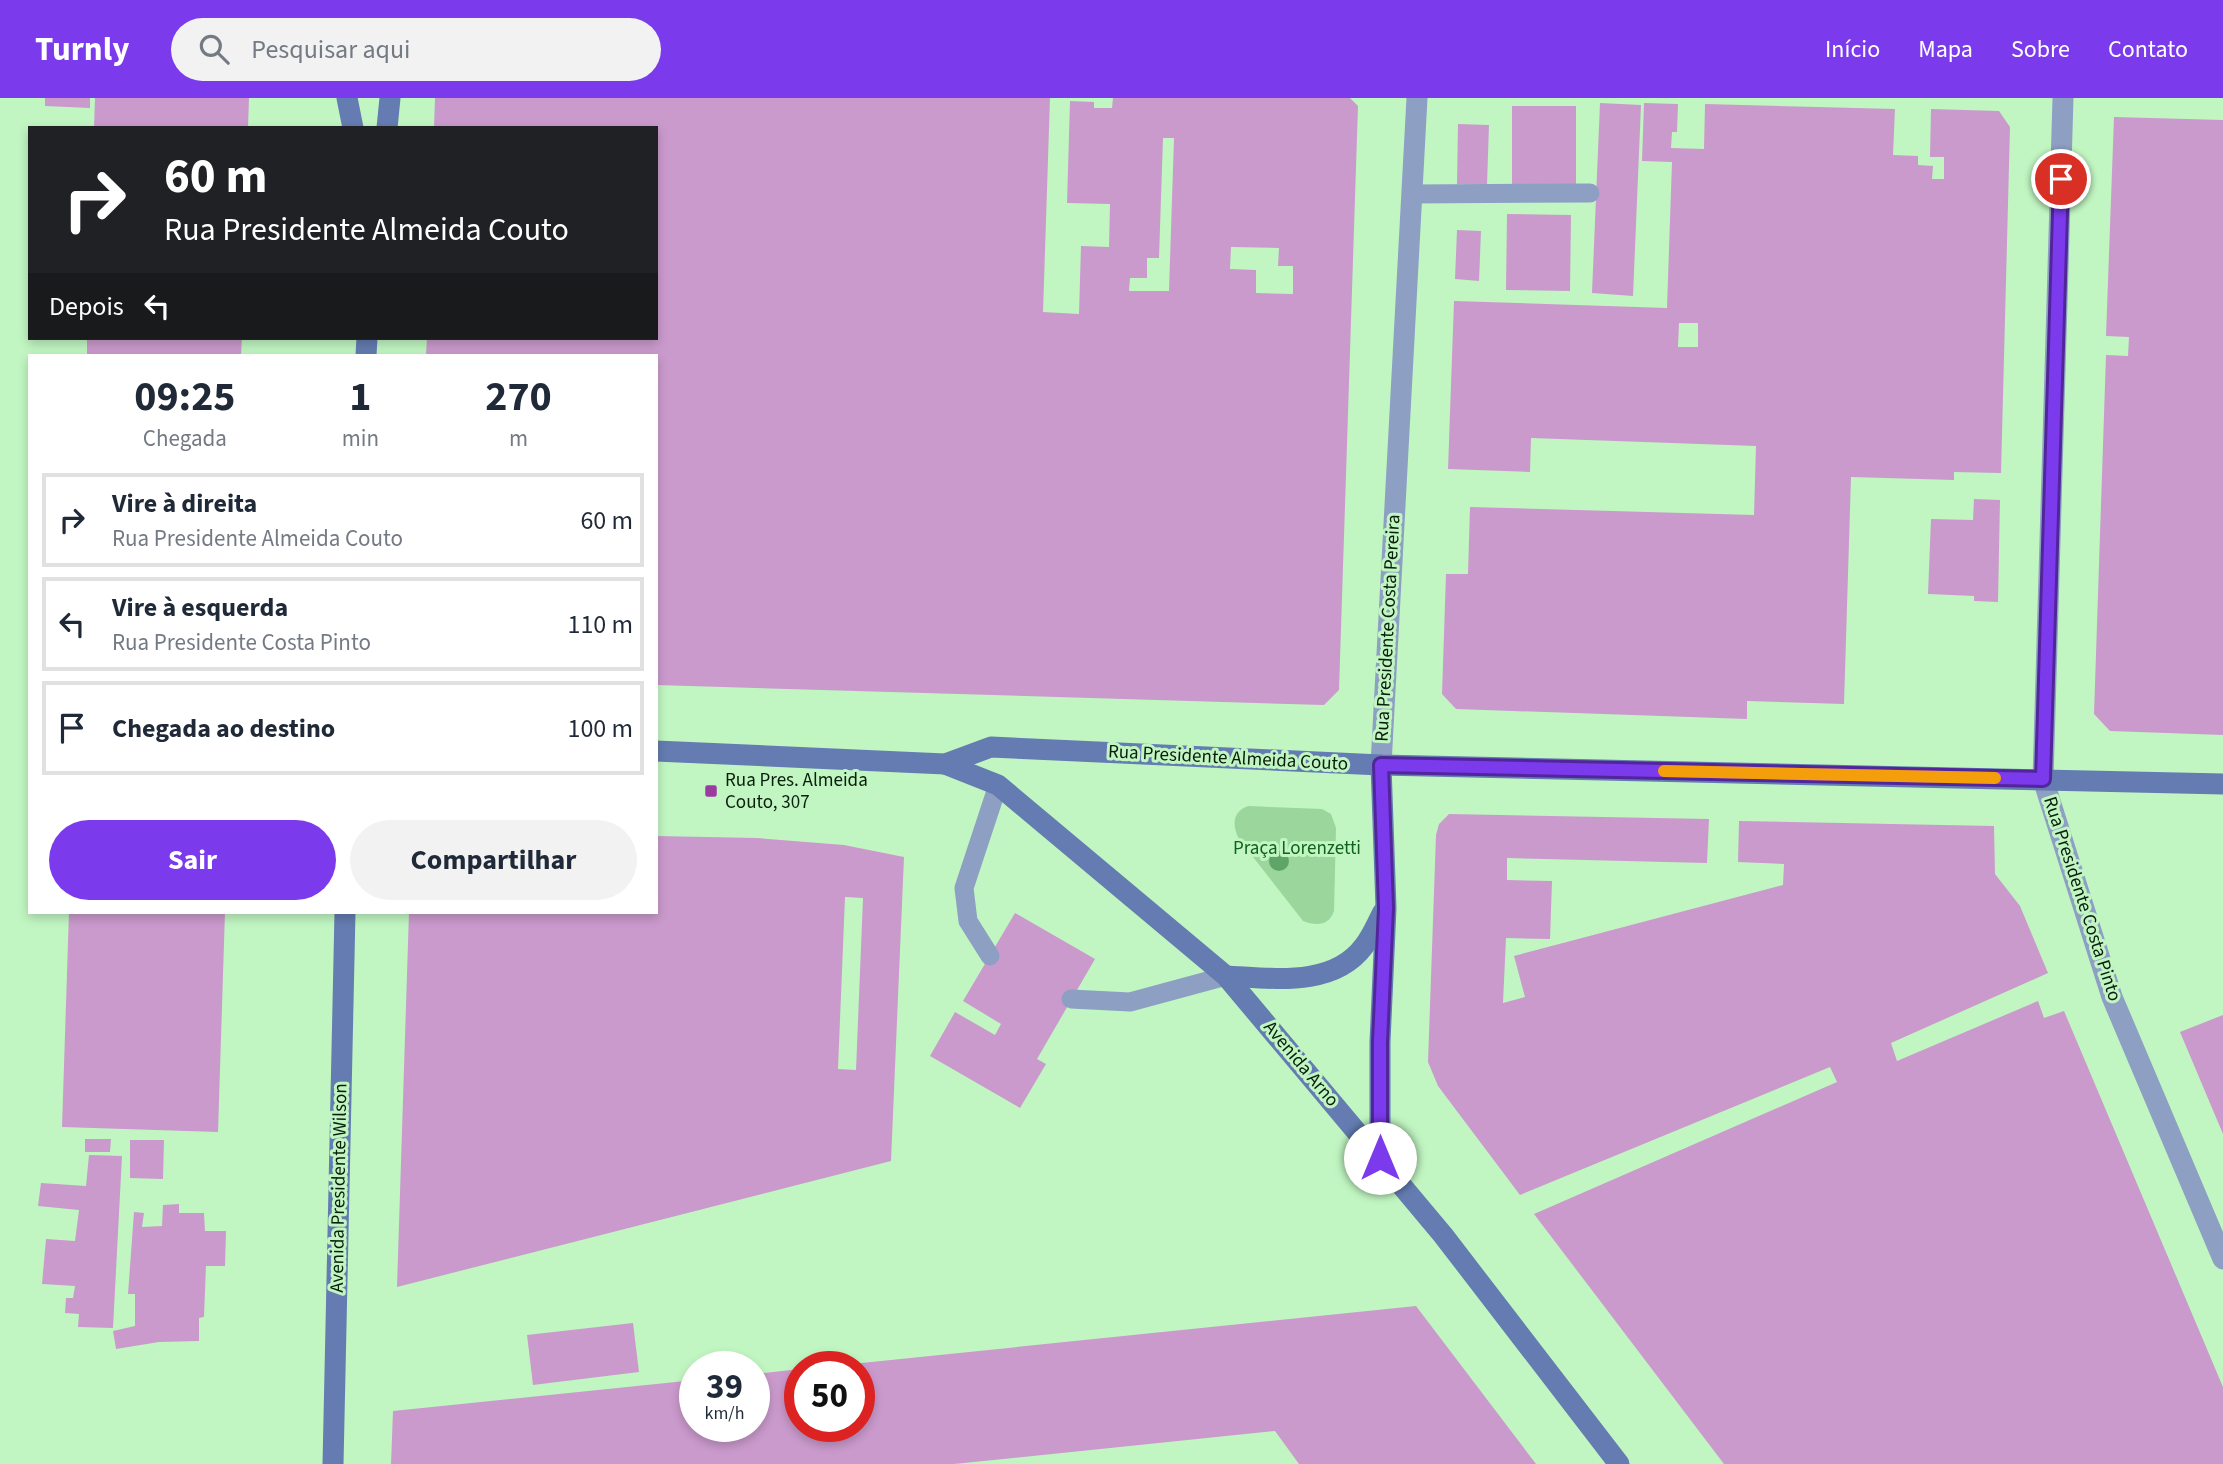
<!DOCTYPE html>
<html lang="pt">
<meta charset="utf-8">
<style>
body{margin:0;font-family:"Source Sans 3",sans-serif;background:#f2f2f3;color:#1f2937;height:100vh;display:flex;flex-direction:column;font-size:26px;white-space:nowrap}
*{box-sizing:border-box;margin:0}
p{font-size:23px;color:#747a83}
.icon{flex:none;width:38px;height:38px;fill:none;stroke:currentColor;stroke-width:2;stroke-linecap:round;stroke-linejoin:round}
.map{position:relative;flex:1;overflow:hidden}
.side{position:absolute;left:28px;top:256px;width:630px;height:560px;display:flex;flex-direction:column;background:#fff;border-radius:0px;box-shadow:0 4px 10px #0003}
.side>*{flex:none}
.top-card{position:absolute;left:28px;top:28px;width:630px;height:214px;border-radius:0px;box-shadow:0 4px 10px #0003;background:#202124;color:#fff;overflow:hidden}
.speed{position:absolute;left:679px;top:1253px;display:flex;gap:14px;font-size:35px;font-weight:700;text-align:center}
.speed>*{display:grid;place-content:center;width:91px;height:91px;border-radius:50%;background:#fff;box-shadow:0 4px 10px #0003;line-height:1}
.speed small{font-size:18px;font-weight:400}
.speed .limit{border:10px solid #d22;background:#fff;color:#111}
.pin{position:absolute;display:grid;place-items:center;width:60px;height:60px;color:#fff;margin:-30px;border:4px solid #fff;border-radius:50%;box-shadow:0 2px 7px #0007}
.me{position:absolute;width:77px;margin:-38px;rotate:0deg;stroke-linejoin:round;filter:drop-shadow(0 0 5px #0008)}
.turn{display:flex;align-items:center;gap:24px;height:147px;padding:0 21px;font-size:32px}
.turn .icon{width:91px;height:91px;stroke-width:2.5}
.turn b{display:block;font-size:49px;line-height:60px}
.then{display:flex;align-items:center;height:66px;padding:0 21px;background:#0003;gap:14px;font-size:26px}
.eta{display:flex;justify-content:space-evenly;align-items:center;height:119px;text-align:center}
.eta b{font-size:42px;font-weight:700;line-height:49px}
.cta{display:flex;gap:14px;margin-top:auto;padding:14px 21px}
.cta a{flex:1;height:80px;border-radius:42px;background:#7c3aed;color:#fff;font-size:28px;font-weight:700;line-height:80px;text-align:center}
.cta a+a{background:#f2f2f3;color:#1f2937}
ul{padding:0;list-style:none}
li{display:flex;align-items:center;gap:21px;height:94px;margin:0 14px 10px;padding:0 7px;border:4px solid #e0e1e3;border-radius:0px}
li div{flex:1}
li b{display:block;font-size:26px}
li em{font-style:normal}
header{display:flex;align-items:center;gap:42px;box-sizing:border-box;height:98px;padding:0 35px;background:#7c3aed;color:#fff}
header strong{font-size:33px}
nav{display:flex;gap:38px;margin-inline-start:auto;font-size:24px}
.search{width:490px;height:63px;background:#f2f2f3;display:flex;align-items:center;gap:18px;box-sizing:border-box;padding:0 24px;border-radius:38px;color:#747a83;font-size:26px}
.map>svg:first-child{display:block}
.green{fill:#9bd69d}
.building{fill:#ca9acc;fill-rule:evenodd}
.lines{fill:none;stroke-linecap:round;stroke-linejoin:round}
.lane{stroke:#8e9fc4;stroke-width:19}
.street{stroke:#8e9fc4;stroke-width:21}
.secondary{stroke:#647cb1;stroke-width:21}
.tree{fill:#60a568}
.route-casing{stroke:#51269a;stroke-width:18}
.route{stroke:#7c3aed;stroke-width:12}
.slow{stroke:#f59e0b;stroke-width:12}
.poi-dot{fill:#9b3aa1;stroke:#c1f6c2;stroke-width:2.5}
.labels{text-anchor:middle;dominant-baseline:central;stroke-width:6;stroke-linejoin:round;paint-order:stroke}
.street-label{font-size:19px;fill:#0a1e0c;stroke:#c1f6c2}
.poi-label{font-size:19px;fill:#0a1e0c;stroke:#c1f6c2;text-anchor:start}
.park-label{font-size:19px;fill:#10621e;stroke:#c1f6c2}
</style>
<header>
<strong>Turnly</strong>
<div class="search"><svg class="icon" aria-label="search" viewBox="0 0 24 24"><circle cx="10" cy="10" r="6"/><path d="M15 15l6 6"/></svg>Pesquisar aqui</div>
<nav><a>Início</a><a>Mapa</a><a>Sobre</a><a>Contato</a></nav>
</header>
<div class="map">
<svg width="2223" height="1366" viewBox="0 0 2223 1366">
<rect width="100%" height="100%" fill="#c1f6c2"/>
<path class="green" d="M1248 708 1322 711 1331 716 1336 730 1334 813C1329 828 1316 828 1303 823L1239 741C1232 727 1232 714 1248 708Z"/>
<g class="building">
<polygon points="45,0 90,0 90,10 45,8"/>
<polygon points="95,0 249,0 248,30 94,30"/>
<path d="M435 0H1050L1043 214 1079 216 1081 148 1109 149 1110 106 1067 105 1070 3 1094 4V10H1112L1113 0H1350L1358 8 1339 592 1324 607 656 587V257H426L427 240H656V30H434ZM1163 40H1174L1169 193H1129L1130 180H1147V160H1159ZM1231 149 1279 150 1278 168H1293V196L1256 195V172L1230 171Z"/>
<polygon points="1600,5 1641,7 1633,198 1592,195"/>
<path d="M1644 5 1678 6 1677 34H1672L1671 50 1704 51 1705 6 1895 11 1893 57 1918 58V67L1933 68 1932 81H1944V59H1930L1931 11 1999 13 2010 29 2001 375 1954 374V382L1851 379 1844 606 1747 603V621L1456 611 1442 596 1446 476H1468L1470 409 1754 417 1756 348 1531 340 1530 374 1448 371 1454 203 1667 210 1672 64 1642 63ZM1679 225H1698V249H1678Z"/>
<rect x="1512" y="8" width="64" height="80"/>
<polygon points="2114,19 2223,22 2223,637 2110,633 2094,616 2106,257 2128,258 2129,239 2106,238"/>
<polygon points="1458,26 1489,27 1487,87 1457,86"/>
<polygon points="1507,116 1571,117 1570,193 1506,192"/>
<polygon points="1457,132 1481,133 1479,183 1455,181"/>
<polygon points="87,240 242,240 241,257 87,257"/>
<polygon points="1974,401 2000,402 1998,504 1974,503 1974,498 1928,496 1931,421 1973,422"/>
<polygon points="1449,716 1709,721 1707,765 1507,760 1507,782 1552,783 1550,841 1506,840 1503,905 1525,899 1514,858 1783,787 1784,766 1738,764 1739,723 1994,728 1995,776 2020,808 2048,875 1891,945 1897,963 2038,903 2044,920 2064,913 2223,1289 2223,1366 1724,1366 1534,1116 1837,984 1830,969 1520,1097 1438,988 1428,964 1436,737 1439,726"/>
<path d="M656 738 757 740 844 747 904 759 891 1063 397 1189 409 814H656ZM845 799 863 800 856 972 838 971Z"/>
<polygon points="69,814 225,814 218,1034 62,1029"/>
<polygon points="1015,815 1095,861 1037,961 1046,966 1020,1010 930,958 955,914 995,937 1001,926 963,903"/>
<polygon points="2223,917 2223,1036 2180,934"/>
<polygon points="85,1041 111,1041 110,1054 85,1054"/>
<polygon points="130,1042 164,1042 163,1081 130,1080"/>
<polygon points="89,1057 122,1058 113,1230 78,1229 79,1216 65,1215 66,1200 73,1200 75,1188 42,1186 46,1141 75,1143 79,1112 38,1108 41,1085 86,1088"/>
<polygon points="179,1106 179,1115 204,1115 205,1133 226,1133 225,1168 206,1168 204,1219 199,1220 199,1243 159,1244 116,1251 113,1233 135,1228 135,1196 128,1196 134,1114 144,1115 142,1129 162,1128 163,1107"/>
<polygon points="1416,1208 1536,1366 1299,1366 1275,1333 954,1366 391,1366 393,1313 695,1282 695,1328 754,1328 754,1276 800,1271 800,1328 859,1328 859,1269 842,1269 842,1267"/>
<polygon points="633,1225 639,1274 533,1287 527,1237"/>
</g>
<g class="lines">
<g class="lane">
<polyline points="1412,96 1590,95"/>
<polyline points="990,858 968,823 964,790 998,687"/>
<polyline points="1071,901 1130,904 1226,878"/>
</g>
<g class="street">
<polyline points="2063,0 2043,681 2112,899 2223,1161"/>
<polyline points="1381,667 1417,0"/>
</g>
<g class="secondary">
<polyline points="347,0 353,30"/>
<polyline points="387,30 390,0"/>
<polyline points="366,257 367,240"/>
<polyline points="656,653 945,666 991,649 1381,667 2223,686"/>
<polyline points="945,666 998,687 1226,878 1443,1137 1619,1366"/>
<path d="M1226 878C1272 880 1333 890 1364 848 1372 838 1377 825 1383 814"/>
<polyline points="1380,1060 1380,944 1386,810 1381,667"/>
<polyline points="333,1366 345,814"/>
</g>
</g>
<circle class="tree" cx="1279" cy="763" r="10"/>
<g class="lines">
<g class="route-casing">
<polyline id="route" points="1380,1060 1380,944 1386,810 1381,667 2043,681 2061,81"/>
</g>
<use href="#route" class="route"/>
<polyline class="slow" points="1664,673 1995,680"/>
</g>
<rect class="poi-dot" x="704" y="686" width="14" height="14" rx="3.5"/>
<g class="labels">
<g class="street-label">
<text transform="translate(1388 530) rotate(-87)">Rua Presidente Costa Pereira</text>
<text transform="translate(1228 660) rotate(3)">Rua Presidente Almeida Couto</text>
<text transform="translate(2082 801) rotate(72)">Rua Presidente Costa Pinto</text>
<text transform="translate(1301 966) rotate(50)">Avenida Arno</text>
<text transform="translate(339 1090) rotate(-89)">Avenida Presidente Wilson</text>
</g>
<g class="poi-label">
<text x="725" y="682">Rua Pres. Almeida<tspan x="725" dy="22">Couto, 307</tspan></text>
</g>
<g class="park-label">
<text x="1297" y="750">Praça Lorenzetti</text>
</g>
</g>
</svg>
<div class="speed"><div>39<small>km/h</small></div><div class="limit">50</div></div>
<div class="pin" style="left:2061px;top:81px;background:#d93025"><svg class="icon" aria-label="arrive" viewBox="0 0 24 24"><path d="M6 21V4h12l-3 4 3 4H6"/></svg></div>
<svg class="me" style="left:1380px;top:1060px" viewBox="-20 -20 40 40"><circle r="19" fill="#fff"/><path d="M0-13L10 11 0 6-10 11z" fill="#7c3aed"/></svg>
<div class="top-card">
<div class="turn"><svg class="icon" aria-label="right" viewBox="0 0 24 24"><path d="M7 20v-9h11M14 6l5 5-5 5"/></svg><div><b>60 m</b>Rua Presidente Almeida Couto</div></div>
<div class="then">Depois<svg class="icon" aria-label="left" viewBox="0 0 24 24"><path d="M17 20v-9H6M10 6l-5 5 5 5"/></svg></div>
</div>
<section class="side">
<div class="eta">
<div><b>09:25</b><p>Chegada</p></div>
<div><b>1</b><p>min</p></div>
<div><b>270</b><p>m</p></div>
</div>
<ul>
<li><svg class="icon" aria-label="right" viewBox="0 0 24 24"><path d="M7 20v-9h11M14 6l5 5-5 5"/></svg><div><b>Vire à direita</b><p>Rua Presidente Almeida Couto</p></div><em>60 m</em></li>
<li><svg class="icon" aria-label="left" viewBox="0 0 24 24"><path d="M17 20v-9H6M10 6l-5 5 5 5"/></svg><div><b>Vire à esquerda</b><p>Rua Presidente Costa Pinto</p></div><em>110 m</em></li>
<li><svg class="icon" aria-label="arrive" viewBox="0 0 24 24"><path d="M6 21V4h12l-3 4 3 4H6"/></svg><div><b>Chegada ao destino</b></div><em>100 m</em></li>
</ul>
<div class="cta"><a>Sair</a><a>Compartilhar</a></div>
</section>
</div>
